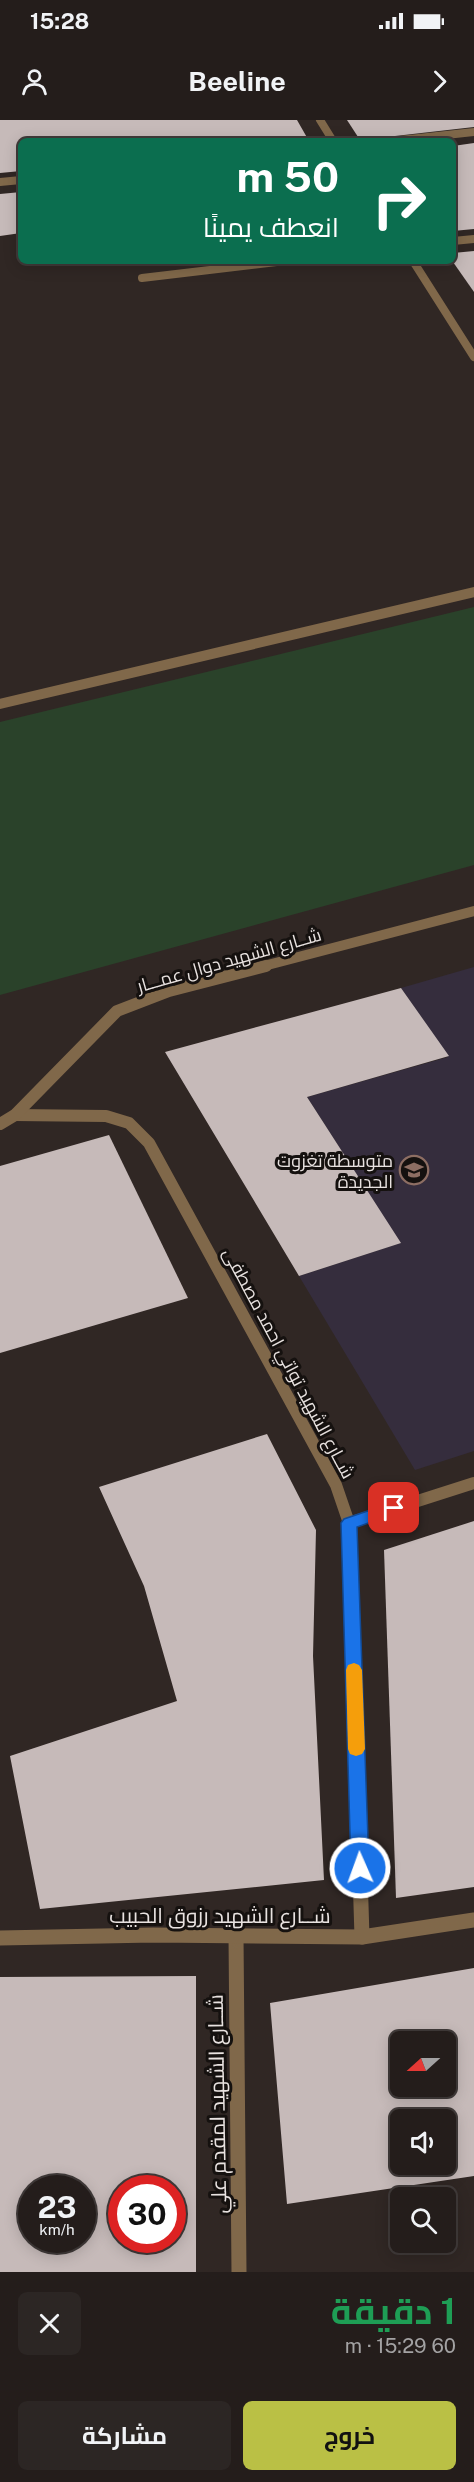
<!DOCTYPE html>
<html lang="ar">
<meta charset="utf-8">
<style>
body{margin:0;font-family:"Public Sans",Cairo,sans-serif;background:#2c2624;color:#f1f3f6;direction:rtl;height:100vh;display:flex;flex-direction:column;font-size:22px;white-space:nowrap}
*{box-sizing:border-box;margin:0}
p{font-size:20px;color:#a3a2a3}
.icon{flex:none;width:33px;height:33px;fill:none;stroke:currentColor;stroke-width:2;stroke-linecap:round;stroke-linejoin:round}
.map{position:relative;height:2152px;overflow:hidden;direction:ltr}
.drawer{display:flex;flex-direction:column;background:#241d1b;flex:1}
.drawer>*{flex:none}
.top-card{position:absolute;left:18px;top:18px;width:438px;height:126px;border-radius:9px;box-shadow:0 3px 15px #0003,0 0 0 2px #413b3a;direction:rtl;background:#0b6e4f;color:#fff;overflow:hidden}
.needle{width:39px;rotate:249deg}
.controls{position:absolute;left:390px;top:1911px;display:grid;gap:12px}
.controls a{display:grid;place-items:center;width:66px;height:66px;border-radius:9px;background:#241d1b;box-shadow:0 3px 15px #0003,0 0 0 2px #413b3a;font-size:30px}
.speed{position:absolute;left:18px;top:2055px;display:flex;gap:12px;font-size:30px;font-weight:700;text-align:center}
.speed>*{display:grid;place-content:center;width:78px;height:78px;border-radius:50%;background:#241d1b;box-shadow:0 3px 15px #0003,0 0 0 2px #413b3a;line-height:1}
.speed small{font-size:15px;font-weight:400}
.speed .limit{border:9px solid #d22;background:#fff;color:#111}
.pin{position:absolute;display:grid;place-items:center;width:51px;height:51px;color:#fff;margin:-26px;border-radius:12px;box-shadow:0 3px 9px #0006}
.me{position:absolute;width:66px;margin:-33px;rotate:358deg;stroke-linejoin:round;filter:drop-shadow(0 0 4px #0008)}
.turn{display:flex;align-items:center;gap:21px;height:126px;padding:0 18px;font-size:27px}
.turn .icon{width:78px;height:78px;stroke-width:2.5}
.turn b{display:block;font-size:42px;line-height:51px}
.round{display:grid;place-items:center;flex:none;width:63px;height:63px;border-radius:9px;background:#2c2624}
.headline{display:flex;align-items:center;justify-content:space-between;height:102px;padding:0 18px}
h1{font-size:36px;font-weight:700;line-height:45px;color:#1e9e55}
.primary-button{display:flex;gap:12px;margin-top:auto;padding:12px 18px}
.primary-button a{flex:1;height:69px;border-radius:9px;background:#bac045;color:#111;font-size:24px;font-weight:700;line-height:69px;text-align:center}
.primary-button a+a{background:#2c2624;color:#f1f3f6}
.status{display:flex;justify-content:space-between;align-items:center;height:42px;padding:0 30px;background:#241d1b;direction:ltr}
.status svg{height:16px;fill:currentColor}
header{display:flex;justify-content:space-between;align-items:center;height:78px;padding:0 18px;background:#241d1b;font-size:27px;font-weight:700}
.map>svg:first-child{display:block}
.education{fill:#352d3d}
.green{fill:#2a422a}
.building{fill:#c6bab9;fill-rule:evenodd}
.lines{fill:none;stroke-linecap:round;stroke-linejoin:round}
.minor-far3{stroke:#80684a;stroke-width:8}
.minor-far2{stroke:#80684a;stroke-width:10}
.minor-far1{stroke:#80684a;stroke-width:12}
.minor{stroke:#80684a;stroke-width:15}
.route{fill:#1a73e8;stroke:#114b97;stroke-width:1.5}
.slow{fill:#f59e0b}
.labels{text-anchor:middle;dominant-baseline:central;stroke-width:6;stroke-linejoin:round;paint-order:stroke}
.street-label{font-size:18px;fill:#e8e2e0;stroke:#15110f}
.poi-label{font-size:18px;fill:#e8e2e0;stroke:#15110f;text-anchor:end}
.near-street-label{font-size:21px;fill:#e8e2e0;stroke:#15110f}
</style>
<div class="status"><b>15:28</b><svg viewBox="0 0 49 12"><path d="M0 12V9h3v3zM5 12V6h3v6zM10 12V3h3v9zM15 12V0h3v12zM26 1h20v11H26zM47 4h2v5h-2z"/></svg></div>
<header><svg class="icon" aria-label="forward" viewBox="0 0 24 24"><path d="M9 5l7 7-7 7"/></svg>Beeline<svg class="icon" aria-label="person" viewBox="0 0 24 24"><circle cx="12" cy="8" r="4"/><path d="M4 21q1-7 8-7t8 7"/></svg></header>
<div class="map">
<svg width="474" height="2152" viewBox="0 0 474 2152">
<rect width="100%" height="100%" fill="#302724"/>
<polygon class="education" points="474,847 474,1331 415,1350 299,1156 400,1123 307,977 448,937 401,868"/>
<polygon class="green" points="474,487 474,745 0,875 0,602"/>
<g class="building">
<polygon points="0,0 297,0 309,21 21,21 21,51 0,53"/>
<polygon points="347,0 474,0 474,7 360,20"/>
<polygon points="474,23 474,109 453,111 453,26"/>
<polygon points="21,72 21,113 0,116 0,74"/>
<polygon points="474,131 474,172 453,142 453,133"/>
<polygon points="401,868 449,936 307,977 401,1123 299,1156 165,932"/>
<polygon points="109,1015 188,1178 0,1233 0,1046"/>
<polygon points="267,1314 316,1410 313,1536 324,1760 40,1789 10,1636 177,1581 144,1466 99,1367"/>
<polygon points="474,1401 474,1767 396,1778 384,1430"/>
<path d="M474 1848V2056L287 2084 270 1883ZM400 1922H446V1966H400ZM400 2000H446V2044H400Z"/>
<path d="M196 1856V2152H0V1857ZM32 2068H82V2120H32ZM122 2068H172V2120H122Z"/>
</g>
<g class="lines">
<g class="minor-far3">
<polyline points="320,0 333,21"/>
<polyline points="391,21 474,12"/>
<polyline points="0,62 21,60"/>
<polyline points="453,121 474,119"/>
<polyline points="413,141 474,237"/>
<polyline points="142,158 285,141"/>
</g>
<g class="minor-far2">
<polyline points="0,584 474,472"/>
<polyline points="260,847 474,791"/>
</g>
<g class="minor-far1">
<polyline points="15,995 106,996 129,1003 149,1023 336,1365 349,1403 350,1429"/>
<polyline points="0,1004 15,995 117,891 169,871 266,846"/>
<polyline points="349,1403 474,1363"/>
</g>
<g class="minor">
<polyline points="350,1428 362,1817"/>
<polyline points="236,1816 239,2152"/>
<polyline points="0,1818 153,1815 362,1817 474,1800"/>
</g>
</g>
<polygon class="route" points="394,1382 400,1383 402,1388 400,1392 357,1407 369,1748 366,1753 360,1756 354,1753 351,1748 341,1403 344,1399"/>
<polygon class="slow" points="354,1543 359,1545 362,1550 365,1629 362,1634 356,1636 350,1634 348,1629 346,1550 348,1545"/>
<defs>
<g id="school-ring" transform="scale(1.5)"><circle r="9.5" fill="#15110f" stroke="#8d6e63" stroke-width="1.5"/><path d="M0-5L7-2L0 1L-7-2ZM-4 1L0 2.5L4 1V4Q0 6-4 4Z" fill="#8d6e63"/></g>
</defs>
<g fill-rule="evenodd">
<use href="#school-ring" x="414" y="1050"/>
</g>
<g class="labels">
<g class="street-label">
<text transform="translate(229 840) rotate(-16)">شــارع الشهيد دوال عمـــار</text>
<text transform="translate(289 1243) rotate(62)">شــارع الشهيد تواتي احمد مصطفى</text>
</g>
<g class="poi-label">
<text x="393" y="1040">متوسطة تغزوت<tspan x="393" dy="21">الجديدة</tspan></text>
</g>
<g class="near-street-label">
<text x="220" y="1795">شــارع الشهيد رزوق الحبيب</text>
<text transform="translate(217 1984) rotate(-91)">شــارع الشهيد لمقدم علي</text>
</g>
</g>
</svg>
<div class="controls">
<a><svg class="needle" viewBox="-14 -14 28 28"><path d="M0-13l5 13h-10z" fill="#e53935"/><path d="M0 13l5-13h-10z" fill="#a3a2a3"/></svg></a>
<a><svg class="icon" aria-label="sound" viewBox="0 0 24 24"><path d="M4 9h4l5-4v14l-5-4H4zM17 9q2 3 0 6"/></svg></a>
<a><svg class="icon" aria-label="search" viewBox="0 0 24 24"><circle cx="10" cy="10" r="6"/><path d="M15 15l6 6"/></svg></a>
</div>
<div class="speed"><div>23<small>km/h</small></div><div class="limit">30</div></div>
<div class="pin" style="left:394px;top:1388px;background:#d93025"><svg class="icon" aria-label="arrive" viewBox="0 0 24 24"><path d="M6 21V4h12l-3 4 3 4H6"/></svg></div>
<svg class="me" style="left:360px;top:1748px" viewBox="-20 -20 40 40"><circle r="17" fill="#1a73e8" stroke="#fff" stroke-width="3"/><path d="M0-11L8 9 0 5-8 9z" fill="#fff"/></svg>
<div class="top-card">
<div class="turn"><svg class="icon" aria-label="right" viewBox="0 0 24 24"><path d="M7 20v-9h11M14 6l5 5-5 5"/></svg><div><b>50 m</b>انعطف يمينًا</div></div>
</div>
</div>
<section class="drawer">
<div class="headline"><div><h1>1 دقيقة</h1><p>60 m · 15:29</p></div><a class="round"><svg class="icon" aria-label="close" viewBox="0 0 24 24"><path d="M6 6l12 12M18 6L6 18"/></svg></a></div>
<div class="primary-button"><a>خروج</a><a>مشاركة</a></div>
</section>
